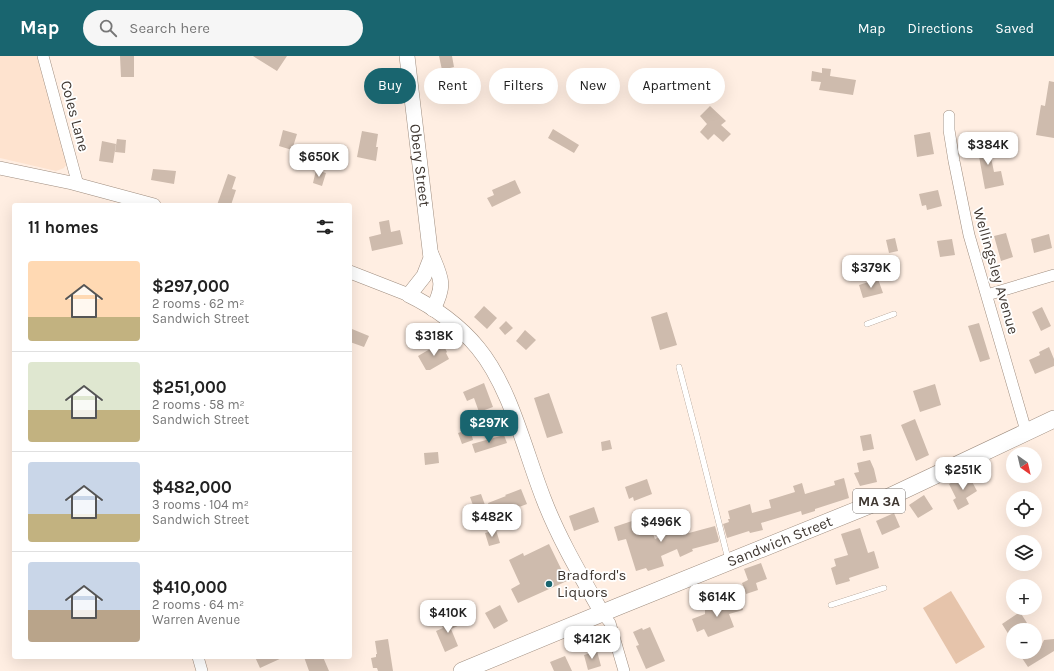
<!DOCTYPE html>
<html lang="en">
<head>
<meta charset="utf-8">
<style>
  :root { --surface:#fff; --page:#f6f6f6; --text:#222; --muted:#767676; --line:#e0e0e0; --accent:#19656f }
  body { margin:0; font-family:Karla,sans-serif; background:var(--page); color:var(--text); height:100vh; display:flex; flex-direction:column; font-size:15px; white-space:nowrap }
  * { box-sizing:border-box; margin:0 }
  p { font-size:13px; color:var(--muted) }
  .icon { flex:none; width:22px; height:22px; fill:none; stroke:currentColor; stroke-width:2; stroke-linecap:round; stroke-linejoin:round }
  .map { position:relative; flex:1; overflow:hidden }
  .panel { position:absolute; left:12px; top:147px; width:340px; height:456px; display:flex; flex-direction:column; background:var(--surface); border-radius:4px; box-shadow:0 4px 16px #0002 }
  .panel>* { flex:none }
  .hud { position:absolute; left:364px; top:12px; width:380px; height:36px; display:flex; gap:8px }
  .needle { width:26px; rotate:146deg }
  .fabs { position:absolute; left:1006px; top:391px; display:grid; gap:8px }
  .fabs a { display:grid; place-items:center; width:36px; height:36px; border-radius:50%; background:var(--surface); box-shadow:0 4px 16px #0002; font-size:20px }
  .price { position:absolute; translate:-50% -34px; padding:0 9px; border-radius:8px; background:#fff; color:#222; font-size:13px; line-height:26px; filter:drop-shadow(0 1px 2px #0008) }
  .price::after { content:''; position:absolute; left:50%; top:24px; width:12px; height:9px; margin-left:-6px; background:inherit; clip-path:polygon(0 0,100% 0,50% 100%) }
  .price.active { background:var(--accent); color:#fff }
  ul { padding:0; list-style:none }
  li { display:flex; align-items:center; gap:12px; height:100px; padding:0 16px }
  li+li { border-top:1px solid var(--line) }
  li span { display:grid; place-items:center; flex:none; width:112px; height:80px; border-radius:4px; color:#555 }
  li>.icon { margin-inline-start:auto }
  span .icon { width:48px; height:48px; fill:#fffc; stroke-width:1 }
  li b { font-size:17px }
  h2 { display:flex; justify-content:space-between; align-items:center; height:48px; padding:0 16px; font-size:17px }
  .chip { padding:0 14px; border-radius:18px; background:var(--surface); box-shadow:0 4px 16px #0002; font-size:14px; line-height:36px }
  .chip.active { background:var(--accent); color:#fff }
  header { display:flex; align-items:center; gap:24px; box-sizing:border-box; height:56px; padding:0 20px; background:var(--accent); color:#fff }
  header strong { font-size:19px }
  nav { display:flex; gap:22px; margin-inline-start:auto; font-size:14px }
  .search { width:280px; height:36px; background:var(--page); display:flex; align-items:center; gap:10px; box-sizing:border-box; padding:0 14px; border-radius:22px; color:var(--muted); font-size:15px }
  .map>svg:first-child { display:block }
  .built { fill:#fee3cf }
  .green { fill:#e6c4ab }
  .building { fill:#cebbad }
  .lines { fill:none; stroke-linecap:round; stroke-linejoin:round }
  .service-casing { stroke:#9f8d7f; stroke-width:6 }
  .minor-casing { stroke:#9f8d7f; stroke-width:12 }
  .tertiary-casing { stroke:#9f8d7f; stroke-width:14 }
  .secondary-casing { stroke:#9f8d7f; stroke-width:16 }
  .primary-casing { stroke:#9f8d7f; stroke-width:18 }
  .service { stroke:#fff; stroke-width:5.5 }
  .minor { stroke:#fff; stroke-width:11 }
  .tertiary { stroke:#fff; stroke-width:13 }
  .secondary { stroke:#fff; stroke-width:15 }
  .primary { stroke:#fff; stroke-width:17 }
  .poi-dot { fill:#19656f; stroke:#fff; stroke-width:1.5 }
  .labels { text-anchor:middle; dominant-baseline:central; stroke-width:3.5; stroke-linejoin:round; paint-order:stroke }
  .shield { fill:#fff; stroke:#79736f; stroke-width:1 }
  .shield-label { font-size:14px; font-weight:bold; fill:#3f3731 }
  .street-label { font-size:15px; fill:#3f3731; stroke:#fff }
  .poi-label { font-size:15px; fill:#3f3731; stroke:#fff; text-anchor:start }
</style>
</head>
<body>
<header>
<strong>Map</strong>
<div class="search"><svg class="icon" aria-label="search" viewBox="0 0 24 24"><circle cx="10" cy="10" r="6"/><path d="M15 15l6 6"/></svg>Search here</div>
<nav><a>Map</a><a>Directions</a><a>Saved</a></nav>
</header>
<div class="map">
<svg width="1054" height="615" viewBox="0 0 1054 615">
  <rect width="100%" height="100%" fill="#ffeee2"/>
  <path class="built" d="M0 0H38L69 104 64 112 56 115 0 102Z"/>
  <path class="green" d="M951 535 985 591 956 608 923 552Z"/>
  <path class="building" d="M120 0H134V21H121Z
    M253 0H287L277 15Z
    M439 0H452L454 11 442 14Z
    M822 12 831 13 830 20 856 24 853 39 819 34 821 26 811 25 812 15 822 17Z
    M1049 25 1054 26V82L1036 79 1041 49 1045 50Z
    M710 50 726 65 721 69 731 78 723 86 714 78 708 84 700 76 707 68 700 60Z
    M553 73 579 89 574 97 548 82Z
    M283 74 297 78 292 94 279 90Z
    M362 75 378 78 376 91H378L376 105 357 101Z
    M930 76 934 98 917 101 914 79Z
    M987 82 994 116 1001 115 1004 129 985 133 976 84Z
    M117 83 126 84 125 97 115 96Z
    M102 85 116 88 113 107 99 105Z
    M153 113 176 115 174 128 151 124Z
    M316 114 326 117 322 130 313 127Z
    M228 118 236 121 232 133 236 134 231 149H217Z
    M515 124 521 137 492 151 487 142 494 139 492 134Z
    M938 134 942 150 927 154 926 149 922 150 919 138Z
    M389 164 391 176 400 174 403 188 372 195 369 181 381 178 379 166Z
    M1006 177 1013 201 1001 205 994 180Z
    M1049 178 1052 192 1034 197 1031 183Z
    M895 182 898 195 889 197 886 184Z
    M952 183 955 199 940 201 937 185Z
    M878 223 883 237 863 242 859 229Z
    M484 250 497 262 487 273 474 261Z
    M1042 251 1051 270 1041 275 1032 256Z
    M667 256 677 289 660 294 651 261Z
    M506 265 513 272 505 279 499 272Z
    M979 267 990 303 980 306 968 270Z
    M352 273 369 280 364 291 350 286V279Z
    M525 274 536 284 526 294 516 285Z
    M442 286 447 296 446 297 449 303 430 314H426L418 300Z
    M1049 291 1054 303V310L1035 318 1029 304 1040 299 1039 296Z
    M484 327 493 351 479 356 474 342 467 345 463 336Z
    M935 328 941 349 920 356 913 335Z
    M549 337 563 377 547 382 534 342Z
    M915 363 929 399 916 405 901 369Z
    M470 373 473 384 462 388 458 377Z
    M871 378 874 393 863 395 860 380Z
    M504 379 507 387 475 397 472 388Z
    M610 384 612 393 602 395 601 386Z
    M438 396 439 407 425 409 424 397Z
    M870 404 874 413 877 426 860 430 854 417 859 416 857 407Z
    M968 418 977 435 966 442 969 448 958 454 953 444 956 442 949 428Z
    M844 422 849 442 815 453V455L802 459 801 455 761 467 763 474 750 477 749 475 727 482 723 468 729 466 728 463H730L728 455 750 448 752 457 771 452 769 444 795 436 793 430 802 427 805 438 835 429 834 425Z
    M647 423 652 438 634 445 633 441 629 443 625 431Z
    M521 433 527 448 493 461 488 447 506 440 505 439Z
    M481 438 485 449 474 452 470 441Z
    M924 439 933 453 918 462 909 449Z
    M594 451 599 466 574 475 569 460Z
    M894 457 900 471 882 479 876 465Z
    M641 462 646 477 652 475 655 483 687 470 689 477 715 470 719 484 718 486 692 493 693 495 680 501 677 493 661 500 664 510 648 515 646 512 636 515 626 483 618 485 614 471Z
    M860 472 868 497 874 495 879 512 849 522 850 525 836 529 831 512 836 510 834 503 848 499 841 478Z
    M496 474 500 487 489 490 485 477Z
    M549 488 567 525 518 547 511 533 520 528 509 504 523 497 524 500Z
    M761 507 767 523 756 527 758 534 746 538 742 527 748 524 744 513Z
    M740 544 743 554 729 558 734 571 708 581 704 573 697 576 692 563 705 558V546L725 548Z
    M500 549 508 565 494 573 485 557Z
    M1020 556 1027 567 1016 574H1013V576L1009 579 1002 568Z
    M456 560 460 569 451 573 458 590 445 596 436 575 443 572 441 567Z
    M650 571 665 605 646 613 636 590 639 589 633 576 642 572 643 574Z
    M388 583 393 615H378L377 612H373L371 602 376 601V598H377L375 585Z
    M1054 583V595L1028 611 1022 602 1032 596H1035V594L1041 590 1044 584Z
    M597 595 601 610 588 614 584 599Z
    M565 600 572 615H554L550 606Z
    M255 601H284L260 612Z
    M304 601H323L329 615H309Z"/>
  <g class="lines">
    <defs>
      <path id="service" d="M867 268 894 258
        M679 311 697 380 728 503
        M831 549 884 532"/>
      <path id="minor" d="M43 0 78 129
        M949 60V74L954 105 969 179 1026 375
        M987 239 1054 219
        M602 557 610 567 624 615
        M198 601 202 615"/>
      <path id="tertiary" d="M0 112 72 127 154 149
        M350 216 409 239"/>
      <g id="secondary">
        <path id="s1" d="M407 0 431 202 424 220 409 239C434 251 460 270 478 292 511 332 525 396 544 444 559 483 581 520 602 557"/>
        <path d="M431 198C441 222 446 228 433 253"/>
      </g>
      <g id="primary">
        <path id="s2" d="M462 615 617 551 887 442 1054 363"/>
      </g>
    </defs>
    <use href="#service" class="service-casing"/>
    <use href="#minor" class="minor-casing"/>
    <use href="#tertiary" class="tertiary-casing"/>
    <use href="#secondary" class="secondary-casing"/>
    <use href="#primary" class="primary-casing"/>
    <use href="#service" class="service"/>
    <use href="#minor" class="minor"/>
    <use href="#tertiary" class="tertiary"/>
    <use href="#secondary" class="secondary"/>
    <use href="#primary" class="primary"/>
  </g>
  <circle class="poi-dot" cx="549" cy="528" r="4"/>
  <g class="labels">
    <rect class="shield" x="853" y="433" width="52" height="24" rx="3"/>
    <g class="shield-label">
      <text x="879" y="445">MA 3A</text>
    </g>
    <g class="street-label">
      <text transform="translate(75 60) rotate(75)">Coles Lane</text>
      <text stroke="none"><textPath href="#s1" startOffset="110">Obery Street</textPath></text>
      <text transform="translate(996 215) rotate(74)">Wellingsley Avenue</text>
      <text stroke="none"><textPath href="#s2" startOffset="343">Sandwich Street</textPath></text>
    </g>
    <g class="poi-label">
      <text x="557" y="519">Bradford's<tspan x="557" dy="17">Liquors</tspan></text>
    </g>
  </g>
</svg>
<div class="fabs">
<a><svg class="needle" viewBox="-14 -14 28 28"><path d="M0-13l5 13h-10z" fill="#e53935"/><path d="M0 13l5-13h-10z" fill="#767676"/></svg></a>
<a><svg class="icon" aria-label="locate" viewBox="0 0 24 24"><circle cx="12" cy="12" r="6"/><path d="M12 2v4M12 18v4M2 12h4M18 12h4"/></svg></a>
<a><svg class="icon" aria-label="layers" viewBox="0 0 24 24"><path d="M12 4l9 5-9 5-9-5zM3 14l9 5 9-5"/></svg></a>
<a>+</a>
<a>−</a>
</div>
<b class="price" style="left:988px;top:110px">$384K</b>
<b class="price" style="left:319px;top:122px">$650K</b>
<b class="price" style="left:871px;top:233px">$379K</b>
<b class="price" style="left:434px;top:301px">$318K</b>
<b class="price active" style="left:489px;top:388px">$297K</b>
<b class="price" style="left:963px;top:435px">$251K</b>
<b class="price" style="left:492px;top:482px">$482K</b>
<b class="price" style="left:661px;top:487px">$496K</b>
<b class="price" style="left:717px;top:562px">$614K</b>
<b class="price" style="left:448px;top:578px">$410K</b>
<b class="price" style="left:592px;top:604px">$412K</b>
<div class="hud">
<a class="chip active">Buy</a>
<a class="chip">Rent</a>
<a class="chip">Filters</a>
<a class="chip">New</a>
<a class="chip">Apartment</a>
</div>
<section class="panel">
<h2>11 homes<svg class="icon" aria-label="filters" viewBox="0 0 24 24"><path d="M4 7h16M4 17h16"/><circle cx="9" cy="7" r="2"/><circle cx="15" cy="17" r="2"/></svg></h2>
<ul>
<li><span style="background:linear-gradient(#ffd9b3 70%,#c2b280 0)"><svg class="icon" aria-label="home" viewBox="0 0 24 24"><path d="M3 11l9-7 9 7M6 9v11h12V9"/></svg></span><div><b>$297,000</b><p>2 rooms · 62 m²</p><p>Sandwich Street</p></div></li>
<li><span style="background:linear-gradient(#dfe7d0 60%,#c2b280 0)"><svg class="icon" aria-label="home" viewBox="0 0 24 24"><path d="M3 11l9-7 9 7M6 9v11h12V9"/></svg></span><div><b>$251,000</b><p>2 rooms · 58 m²</p><p>Sandwich Street</p></div></li>
<li><span style="background:linear-gradient(#c9d6e8 65%,#c2b280 0)"><svg class="icon" aria-label="home" viewBox="0 0 24 24"><path d="M3 11l9-7 9 7M6 9v11h12V9"/></svg></span><div><b>$482,000</b><p>3 rooms · 104 m²</p><p>Sandwich Street</p></div></li>
<li><span style="background:linear-gradient(#c9d6e8 60%,#b9a48a 0)"><svg class="icon" aria-label="home" viewBox="0 0 24 24"><path d="M3 11l9-7 9 7M6 9v11h12V9"/></svg></span><div><b>$410,000</b><p>2 rooms · 64 m²</p><p>Warren Avenue</p></div></li>
</ul>
</section>
</div>
</body>
</html>
